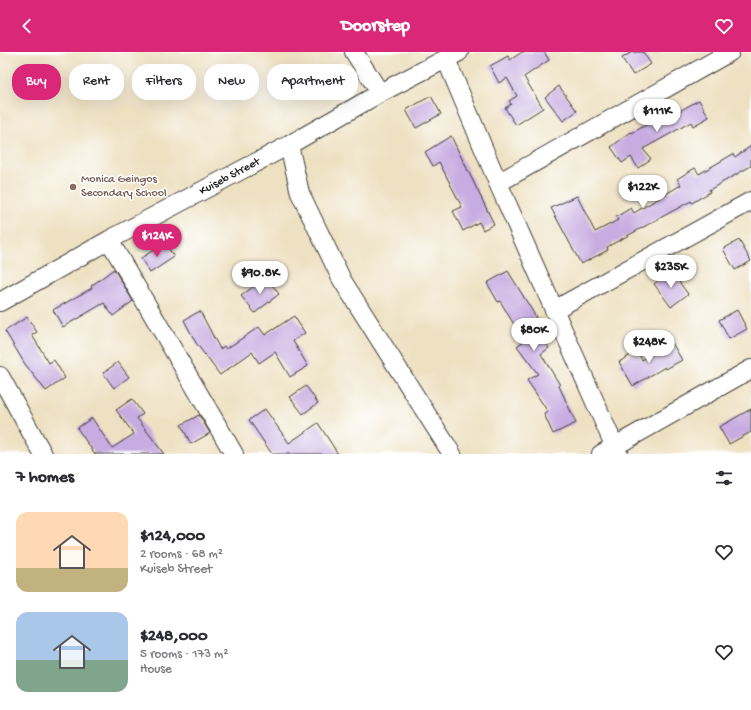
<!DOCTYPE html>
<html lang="en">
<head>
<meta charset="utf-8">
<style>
  :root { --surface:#fff; --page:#f7f7f7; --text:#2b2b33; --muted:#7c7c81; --accent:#db2777 }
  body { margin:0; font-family:"Gochi Hand",sans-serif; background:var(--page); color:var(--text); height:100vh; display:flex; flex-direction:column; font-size:15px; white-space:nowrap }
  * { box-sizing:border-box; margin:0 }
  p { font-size:13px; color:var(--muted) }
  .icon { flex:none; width:22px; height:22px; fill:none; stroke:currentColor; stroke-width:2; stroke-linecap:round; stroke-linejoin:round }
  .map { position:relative; height:402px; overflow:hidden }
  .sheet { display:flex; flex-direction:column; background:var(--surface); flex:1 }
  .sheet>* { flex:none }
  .banner { position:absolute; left:12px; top:12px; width:400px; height:36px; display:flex; gap:8px }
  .price { position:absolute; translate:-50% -34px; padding:0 9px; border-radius:14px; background:#fff; color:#222; font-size:13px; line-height:26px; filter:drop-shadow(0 1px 2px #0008) }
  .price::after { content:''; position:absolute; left:50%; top:24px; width:12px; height:9px; margin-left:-6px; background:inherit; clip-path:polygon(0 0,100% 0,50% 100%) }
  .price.selected { background:var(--accent); color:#fff }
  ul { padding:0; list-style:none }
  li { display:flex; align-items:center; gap:12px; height:100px; padding:0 16px }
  li span { display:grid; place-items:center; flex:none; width:112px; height:80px; border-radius:12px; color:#555 }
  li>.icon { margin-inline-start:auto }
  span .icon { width:48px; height:48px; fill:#fffc; stroke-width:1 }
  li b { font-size:17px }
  h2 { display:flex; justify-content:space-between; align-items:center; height:48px; padding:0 16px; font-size:17px }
  .chip { padding:0 14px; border-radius:16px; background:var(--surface); box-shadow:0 4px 16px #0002; font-size:14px; line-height:36px }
  .chip.selected { background:var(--accent); color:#fff }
  header { display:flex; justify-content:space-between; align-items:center; height:52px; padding:0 16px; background:var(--accent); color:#fff; font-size:18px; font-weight:700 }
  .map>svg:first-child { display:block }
  .building { fill:#c7ace1 }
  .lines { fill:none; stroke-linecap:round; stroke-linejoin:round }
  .minor-casing { stroke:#3c3a35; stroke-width:20 }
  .minor { stroke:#fff; stroke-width:18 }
  .education-dot { fill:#8d6e63; stroke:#fff; stroke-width:1.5 }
  .labels { text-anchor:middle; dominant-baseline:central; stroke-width:3; stroke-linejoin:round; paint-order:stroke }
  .street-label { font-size:12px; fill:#1c1c1c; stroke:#fff }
  .education-label { font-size:12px; fill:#785e54; stroke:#fff; text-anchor:start }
</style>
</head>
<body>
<header><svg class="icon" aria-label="back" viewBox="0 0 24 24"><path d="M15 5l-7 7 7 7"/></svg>Doorstep<svg class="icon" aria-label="heart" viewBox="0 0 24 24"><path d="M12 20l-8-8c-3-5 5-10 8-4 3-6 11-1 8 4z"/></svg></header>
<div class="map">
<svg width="751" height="402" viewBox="0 0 751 402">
  <rect width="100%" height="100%" fill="#fff"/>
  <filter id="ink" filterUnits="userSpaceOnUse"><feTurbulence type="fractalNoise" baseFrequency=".025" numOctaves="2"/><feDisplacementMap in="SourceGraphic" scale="8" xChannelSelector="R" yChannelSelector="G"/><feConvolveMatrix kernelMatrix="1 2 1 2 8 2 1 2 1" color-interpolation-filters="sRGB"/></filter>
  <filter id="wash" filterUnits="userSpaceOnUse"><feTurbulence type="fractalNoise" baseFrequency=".012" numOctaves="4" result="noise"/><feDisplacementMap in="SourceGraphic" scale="16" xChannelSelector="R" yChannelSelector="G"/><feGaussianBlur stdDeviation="0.9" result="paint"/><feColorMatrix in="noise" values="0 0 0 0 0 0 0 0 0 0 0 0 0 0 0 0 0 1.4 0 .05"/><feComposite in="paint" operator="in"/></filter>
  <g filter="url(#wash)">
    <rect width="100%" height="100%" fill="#eee1c2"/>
    <g id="blocks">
      <path class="building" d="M522 0H544L549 8 524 25 543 56 516 73 505 56 511 52 509 49 517 44 507 26 499 31 490 14 508 4 510 8Z
        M632 0H643L651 12 633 23 622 6Z
        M559 34 577 59 563 69 545 45Z
        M431 44 441 62 416 76 406 58Z
        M699 48 709 65 693 74 691 70 643 97 651 107 638 116 631 105 622 111 611 95 631 80 632 81 667 61 669 65Z
        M451 84 494 172 483 178 479 170 463 179 453 159 462 155 439 110 433 114 425 100Z
        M751 94V114L709 138 710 140 692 151 691 149 607 195 608 198 581 212 551 156 577 144 595 180 618 168 616 165 631 156 634 161 681 133 677 127 695 116 699 122 733 102 735 105Z
        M739 188 751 209 735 218 723 197Z
        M165 191 174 205 150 221 141 206Z
        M114 217 133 249 113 264 104 251 63 275 53 258 92 236 91 234Z
        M508 219 536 265 530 269 549 296 541 302 560 333 559 334 576 371 553 382 544 362 548 360 527 328 538 322 517 294 524 289 500 249 498 250 487 231Z
        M671 219 688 242 671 255 654 232Z
        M266 225 279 242 255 261 241 244Z
        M737 258 747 277 729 287 719 268Z
        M200 259 220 297 224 294 226 297 259 275 265 283 294 264 305 281 293 289 308 314 290 325 275 300 259 311 252 300 220 323 196 291 184 268Z
        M27 265 37 280 32 283 49 311 54 308 65 326 46 339 25 312 5 279Z
        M672 291 682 308 666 317 665 315 633 334 619 310 637 299 642 308Z
        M118 310 129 325 114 336 103 321Z
        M306 334 318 351 303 362 290 345Z
        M132 347 143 362 137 366 164 402H95L77 376 92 366 112 396 134 382 116 358Z
        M265 357 289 391 318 371 338 402H272L249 368Z
        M751 357V380L729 392 719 375Z
        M199 363 210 381 191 392 181 373Z"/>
    </g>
  </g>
  <g filter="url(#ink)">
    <use href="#blocks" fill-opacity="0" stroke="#3c3a35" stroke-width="1"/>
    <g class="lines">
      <defs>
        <path id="minor" d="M354 0 380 41
          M446 7 498 131 618 402
          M289 93 300 141 342 228 452 402
          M498 131 730 0
          M109 188 234 402
          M0 250 109 188 289 93 380 41 459 0
          M554 258 751 149
          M0 324 43 402
          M601 402 751 317"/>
      </defs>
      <use href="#minor" class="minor-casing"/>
      <use href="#minor" class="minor"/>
    </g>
  </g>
  <circle class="education-dot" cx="73" cy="135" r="4"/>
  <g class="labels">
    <g class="street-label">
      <text transform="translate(230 125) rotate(-28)">Kuiseb Street</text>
    </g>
    <g class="education-label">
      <text x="81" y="128">Monica Geingos<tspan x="81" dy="14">Secondary School</tspan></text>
    </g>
  </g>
</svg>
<b class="price" style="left:657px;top:81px">$111K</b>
<b class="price" style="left:643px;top:157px">$122K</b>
<b class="price selected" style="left:157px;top:206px">$124K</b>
<b class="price" style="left:671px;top:237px">$235K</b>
<b class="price" style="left:260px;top:243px">$90.8K</b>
<b class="price" style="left:534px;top:300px">$80K</b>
<b class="price" style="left:649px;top:312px">$248K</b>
<div class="banner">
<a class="chip selected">Buy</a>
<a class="chip">Rent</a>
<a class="chip">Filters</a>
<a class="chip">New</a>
<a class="chip">Apartment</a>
</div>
</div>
<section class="sheet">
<h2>7 homes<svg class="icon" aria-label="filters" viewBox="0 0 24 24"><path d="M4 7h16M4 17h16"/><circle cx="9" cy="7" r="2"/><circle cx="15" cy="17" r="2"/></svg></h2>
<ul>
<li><span style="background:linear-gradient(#ffd9b3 70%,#c2b280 0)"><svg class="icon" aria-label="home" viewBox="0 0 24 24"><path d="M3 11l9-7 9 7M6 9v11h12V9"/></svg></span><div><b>$124,000</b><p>2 rooms · 68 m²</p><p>Kuiseb Street</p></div><svg class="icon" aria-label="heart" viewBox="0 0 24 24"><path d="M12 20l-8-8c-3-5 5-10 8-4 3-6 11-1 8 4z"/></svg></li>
<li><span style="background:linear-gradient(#a9c7e8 60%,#7fa58c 0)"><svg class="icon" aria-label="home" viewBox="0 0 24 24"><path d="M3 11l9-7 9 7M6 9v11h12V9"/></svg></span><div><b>$248,000</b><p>5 rooms · 173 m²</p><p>House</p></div><svg class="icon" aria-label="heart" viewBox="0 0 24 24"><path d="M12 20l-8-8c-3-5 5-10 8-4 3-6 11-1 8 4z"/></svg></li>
</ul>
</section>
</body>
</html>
